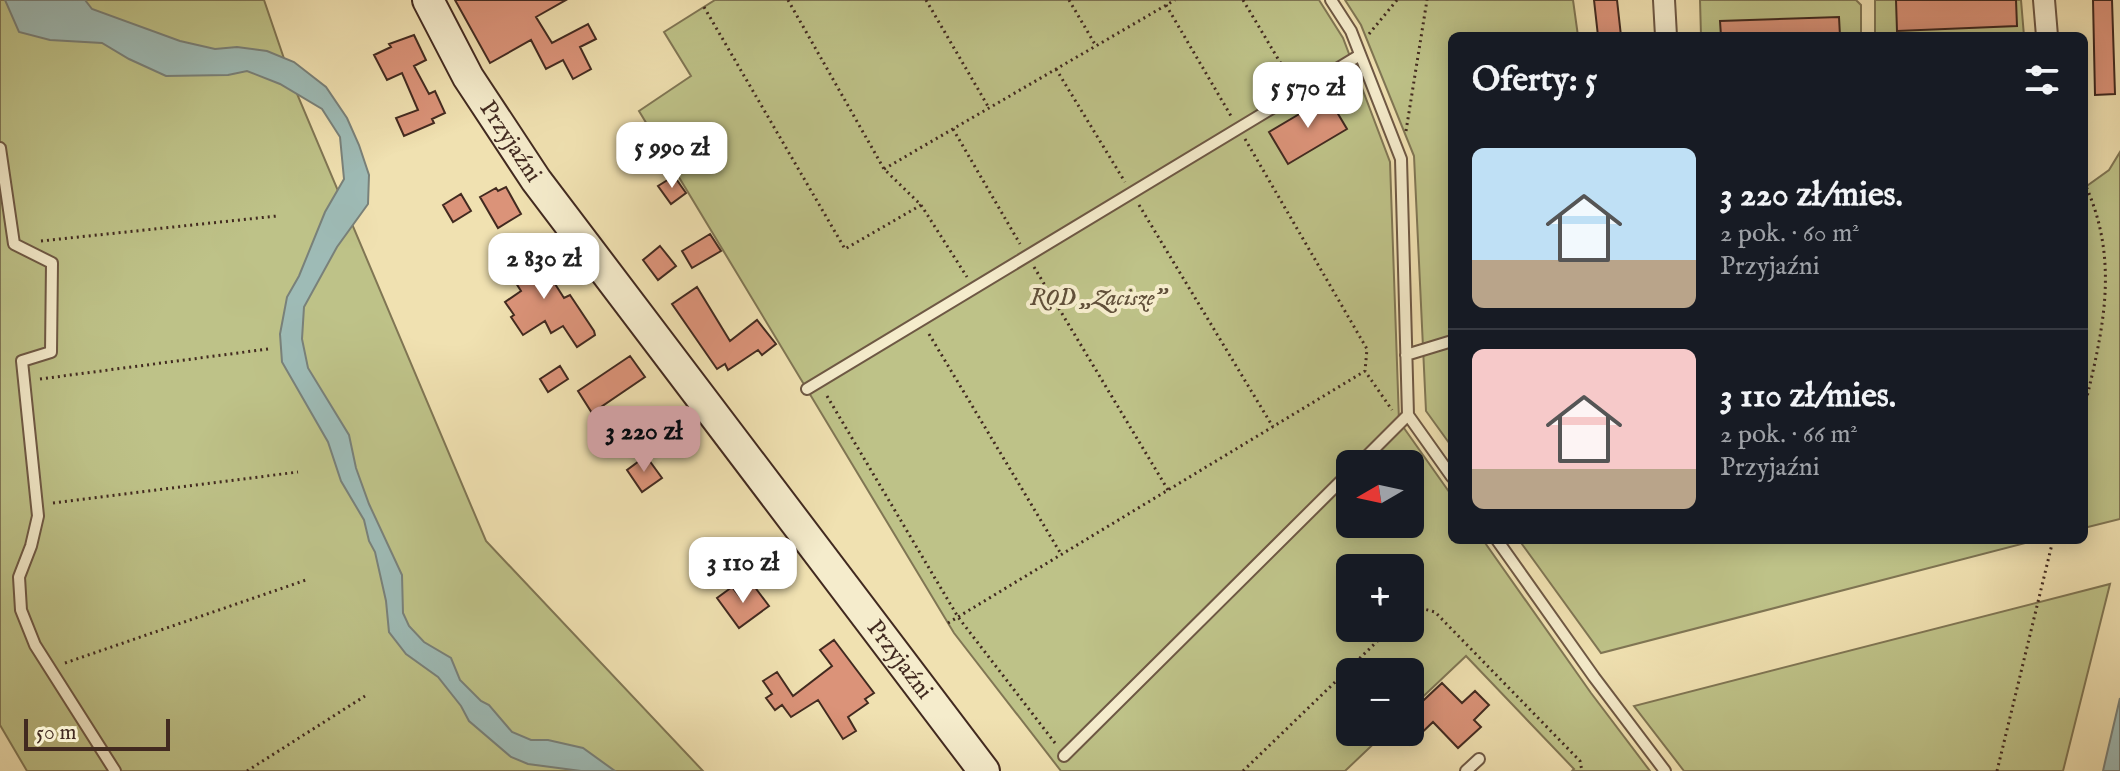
<!DOCTYPE html>
<html lang="pl">
<head>
<meta charset="utf-8">
<style>
  :root { --surface:#171b24; --page:#20242c; --text:#f1f3f6; --muted:#9ea1a6; --line:#363941; --accent:#c59692 }
  body { margin:0; font-family:"IM FELL English",serif; background:var(--page); color:var(--text); height:100vh; display:flex; flex-direction:column; font-size:30px; white-space:nowrap }
  * { box-sizing:border-box; margin:0 }
  p { font-size:26px; color:var(--muted) }
  .icon { flex:none; width:44px; height:44px; fill:none; stroke:currentColor; stroke-width:2; stroke-linecap:round; stroke-linejoin:round }
  .map { position:relative; flex:1; overflow:hidden }
  .side { position:absolute; left:1448px; top:32px; width:640px; height:512px; display:flex; flex-direction:column; background:var(--surface); border-radius:12px; box-shadow:0 4px 20px #0003 }
  .side>* { flex:none }
  .needle { width:52px; rotate:261deg }
  .fabs { position:absolute; left:1336px; top:450px; display:grid; gap:16px }
  .fabs a { display:grid; place-items:center; width:88px; height:88px; border-radius:12px; background:var(--surface); box-shadow:0 4px 20px #0003; font-size:40px }
  .scale { position:absolute; left:24px; bottom:20px; width:146px; box-sizing:border-box; padding-left:8px; border:4px solid #422a20; border-top:0; font-size:22px; line-height:28px; white-space:nowrap; color:#422a20; -webkit-text-stroke:6px #f5eccc; paint-order:stroke }
  .price { position:absolute; translate:-50% -68px; padding:0 18px; border-radius:16px; background:#fff; color:#222; font-size:26px; line-height:52px; filter:drop-shadow(0 2px 4px #0008) }
  .price::after { content:''; position:absolute; left:50%; top:48px; width:24px; height:18px; margin-left:-12px; background:inherit; clip-path:polygon(0 0,100% 0,50% 100%) }
  .price.active { background:var(--accent); color:#111 }
  ul { padding:0; list-style:none }
  li { display:flex; align-items:center; gap:24px; height:200px; padding:0 24px }
  li+li { border-top:2px solid var(--line) }
  li span { display:grid; place-items:center; flex:none; width:224px; height:160px; border-radius:12px; color:#555 }
  li>.icon { margin-inline-start:auto }
  span .icon { width:96px; height:96px; fill:#fffc; stroke-width:1 }
  li b { font-size:34px }
  h2 { display:flex; justify-content:space-between; align-items:center; height:96px; padding:0 24px; font-size:34px }
  .map>svg:first-child { display:block }
  .green { fill:#bec288; stroke:#807654; stroke-width:2; fill-rule:evenodd }
  .water { fill:#9ebbb6; stroke:#79817a; stroke-width:2 }
  .building { fill:#db9379; stroke:#422a20; stroke-width:2 }
  .lines { fill:none; stroke-linecap:round; stroke-linejoin:round }
  .service-casing { stroke:#6e5844; stroke-width:14 }
  .minor-casing { stroke:#6e5844; stroke-width:24 }
  .secondary-casing { stroke:#422a20; stroke-width:34 }
  .path { stroke:#422a20; stroke-width:3; stroke-dasharray:2 4; stroke-linecap:butt }
  .service { stroke:#f5eccc; stroke-width:10 }
  .minor { stroke:#f5eccc; stroke-width:20 }
  .secondary { stroke:#f5eccc; stroke-width:30 }
  .labels { text-anchor:middle; dominant-baseline:central; stroke-width:8; stroke-linejoin:round; paint-order:stroke }
  .street-label { font-size:24px; fill:#422a20; stroke:#f5eccc }
  .park-label { font-size:24px; font-style:italic; fill:#61503a; stroke:#f5eccc }
</style>
</head>
<body>
<div class="map">
<svg width="2120" height="771" viewBox="0 0 2120 771">
  <rect width="100%" height="100%" fill="#f0e1b1"/>
  <filter id="stains"><feTurbulence type="fractalNoise" baseFrequency=".0025" numOctaves="4"/><feColorMatrix values="0 0 0 0 .2 0 0 0 0 .09 0 0 0 0 .02 0 0 0 .5 -.17"/></filter>
  <radialGradient id="worn" r=".72"><stop offset=".6" stop-color="#630" stop-opacity="0"/><stop offset="1" stop-color="#630" stop-opacity=".3"/></radialGradient>
  <path class="green" d="M0 0H264L292 82 486 541 703 771H27L0 725Z
    M715 0H1319L1343 38 1390 162 1399 421 1452 496V540H1483L1591 693 1650 771H1572L1574 769 1466 656 1410 709V672H1350V732H1386L1345 771H1061L954 633 639 111 691 76 664 32ZM1350 464H1410V524H1350ZM1350 568H1410V628H1350Z
    M1345 0H1573L1578 36H1452V447L1426 411 1414 156 1361 25Z
    M1700 0H1856L1861 5V36H1701Z
    M1875 0H2021L2024 36H1875Z
    M2120 152V519L2084 528V188L2109 170Z
    M1519 540H2037L1601 653Z
    M2110 584 2063 771H1684L1634 706Z"/>
  <path class="water" d="M5 0H85L92 9 180 41 215 49 237 47 267 51 294 62 326 87 347 118 359 145 369 175 368 204 337 247 304 307 302 339 308 368 349 435 356 468 369 504 402 575 403 613 409 626 424 642 451 658 460 680 481 701 489 705 512 732 531 740H548L583 748 615 771H581L528 764 511 757 469 721 461 706 438 677 406 654 389 632 386 601 375 552 369 541 364 520 341 481 328 442 282 362 280 334 287 297 299 276 325 212 344 179 340 137 322 109 280 84 247 71 228 75 166 76 129 59 102 43 50 40 19 32Z
    M2120 698V771H2103L2105 762Z"/>
  <path class="building" d="M455 0H566L536 17 552 43 588 24 596 39 580 47 591 69 573 79 563 60 546 69 531 40 490 63Z
    M1594 0H1617L1621 36H1598Z
    M1896 0H2016L2017 26 1897 31Z
    M2093 0H2112L2115 94 2095 95Z
    M1839 17 1840 36H1721L1720 21Z
    M414 35 426 60 414 66 429 94 435 91 445 113 432 119 434 123 404 136 396 118 418 110 402 73 387 80 374 55 391 47 389 44Z
    M1328 97 1347 129 1288 164 1269 132Z
    M674 176 686 193 671 204 658 186Z
    M506 187 521 214 498 228 480 197 496 188 498 191Z
    M461 194 471 211 453 222 443 205Z
    M710 234 721 251 692 268 682 251Z
    M660 246 676 266 658 280 643 260Z
    M532 248 564 298 570 295 594 331 595 335 577 347 563 326 551 333 545 321 523 335 511 317 514 315 505 302 521 291 505 266Z
    M697 287 730 341 757 320 776 344 762 355 758 350 728 370 725 364 717 369 672 304Z
    M630 356 645 377 592 413 578 391Z
    M560 366 568 379 548 392 540 379Z
    M646 456 662 478 642 492 627 470Z
    M754 586 769 606 739 628 717 598 732 587 740 597Z
    M834 640 874 693 865 699 868 703 848 717 856 731 843 739 818 700 791 717 782 705 775 710 766 698 772 694 763 681 777 672 793 696 832 666 820 650Z
    M1442 683 1462 703 1475 691 1489 705 1474 720 1481 727 1458 748 1433 722 1410 744V713Z"/>
  <g class="lines">
    <defs>
      <path id="service" d="M1331 0 1351 31 1401 159 1408 415 1452 477
        M0 148 14 244 52 263 51 352 22 361 38 516 31 546 19 577 21 610 35 645 115 771
        M1406 355 1452 341
        M807 389 1360 55
        M1359 464 1408 415
        M1497 540 1594 677 1665 771
        M1064 756 1350 472
        M1466 771 1479 759"/>
      <path id="minor" d="M1664 0 1666 36
        M2044 0 2047 36"/>
      <g id="secondary">
        <path id="s1" d="M428 0 468 77 536 180 984 771"/>
      </g>
    </defs>
    <use href="#service" class="service-casing"/>
    <use href="#minor" class="minor-casing"/>
    <use href="#secondary" class="secondary-casing"/>
    <path class="path" d="M788 0 884 169 921 205 967 277
      M926 0 989 108
      M1069 0 1096 46
      M1243 0 1290 79
      M1166 5 1231 116
      M704 7 845 249 921 205
      M1369 34 1397 0
      M1056 69 1125 182
      M953 129 1020 244
      M1406 131 1427 0
      M1245 139 1367 349 1365 371 1392 410
      M884 169 1175 0
      M2084 182C2120 259 2104 327 2084 409
      M1139 205 1273 427
      M41 241 277 216
      M1034 267 1168 490
      M929 334 1061 554
      M40 379 268 349
      M827 396 958 617 1055 743
      M53 503 298 472
      M1410 609 1413 606 1435 612 1580 761 1582 771
      M948 623 1365 371
      M65 663 306 580
      M247 771 365 696
      M1243 771 1391 628
      M1997 771 2053 540"/>
    <use href="#service" class="service"/>
    <use href="#minor" class="minor"/>
    <use href="#secondary" class="secondary"/>
  </g>
  <g class="labels">
    <g class="street-label">
      <text stroke="none"><textPath href="#s1" startOffset="164">Przyjaźni</textPath></text>
      <text stroke="none"><textPath href="#s1" startOffset="812">Przyjaźni</textPath></text>
    </g>
    <g class="park-label">
      <text x="1098" y="298">ROD „Zacisze”</text>
    </g>
  </g>
  <rect width="100%" height="100%" filter="url(#stains)"/>
  <rect width="100%" height="100%" fill="url(#worn)"/>
</svg>
<div class="fabs">
<a><svg class="needle" viewBox="-14 -14 28 28"><path d="M0-13l5 13h-10z" fill="#e53935"/><path d="M0 13l5-13h-10z" fill="#9ea1a6"/></svg></a>
<a>+</a>
<a>−</a>
</div>
<div class="scale">50 m</div>
<b class="price" style="left:1308px;top:130px">5 570 zł</b>
<b class="price" style="left:672px;top:190px">5 990 zł</b>
<b class="price" style="left:544px;top:301px">2 830 zł</b>
<b class="price active" style="left:644px;top:474px">3 220 zł</b>
<b class="price" style="left:743px;top:605px">3 110 zł</b>
<section class="side">
<h2>Oferty: 5<svg class="icon" aria-label="filters" viewBox="0 0 24 24"><path d="M4 7h16M4 17h16"/><circle cx="9" cy="7" r="2"/><circle cx="15" cy="17" r="2"/></svg></h2>
<ul>
<li><span style="background:linear-gradient(#bfe0f5 70%,#b9a48a 0)"><svg class="icon" aria-label="home" viewBox="0 0 24 24"><path d="M3 11l9-7 9 7M6 9v11h12V9"/></svg></span><div><b>3 220 zł/mies.</b><p>2 pok. · 60 m²</p><p>Przyjaźni</p></div></li>
<li><span style="background:linear-gradient(#f6c9c9 75%,#b9a48a 0)"><svg class="icon" aria-label="home" viewBox="0 0 24 24"><path d="M3 11l9-7 9 7M6 9v11h12V9"/></svg></span><div><b>3 110 zł/mies.</b><p>2 pok. · 66 m²</p><p>Przyjaźni</p></div></li>
</ul>
</section>
</div>
</body>
</html>
